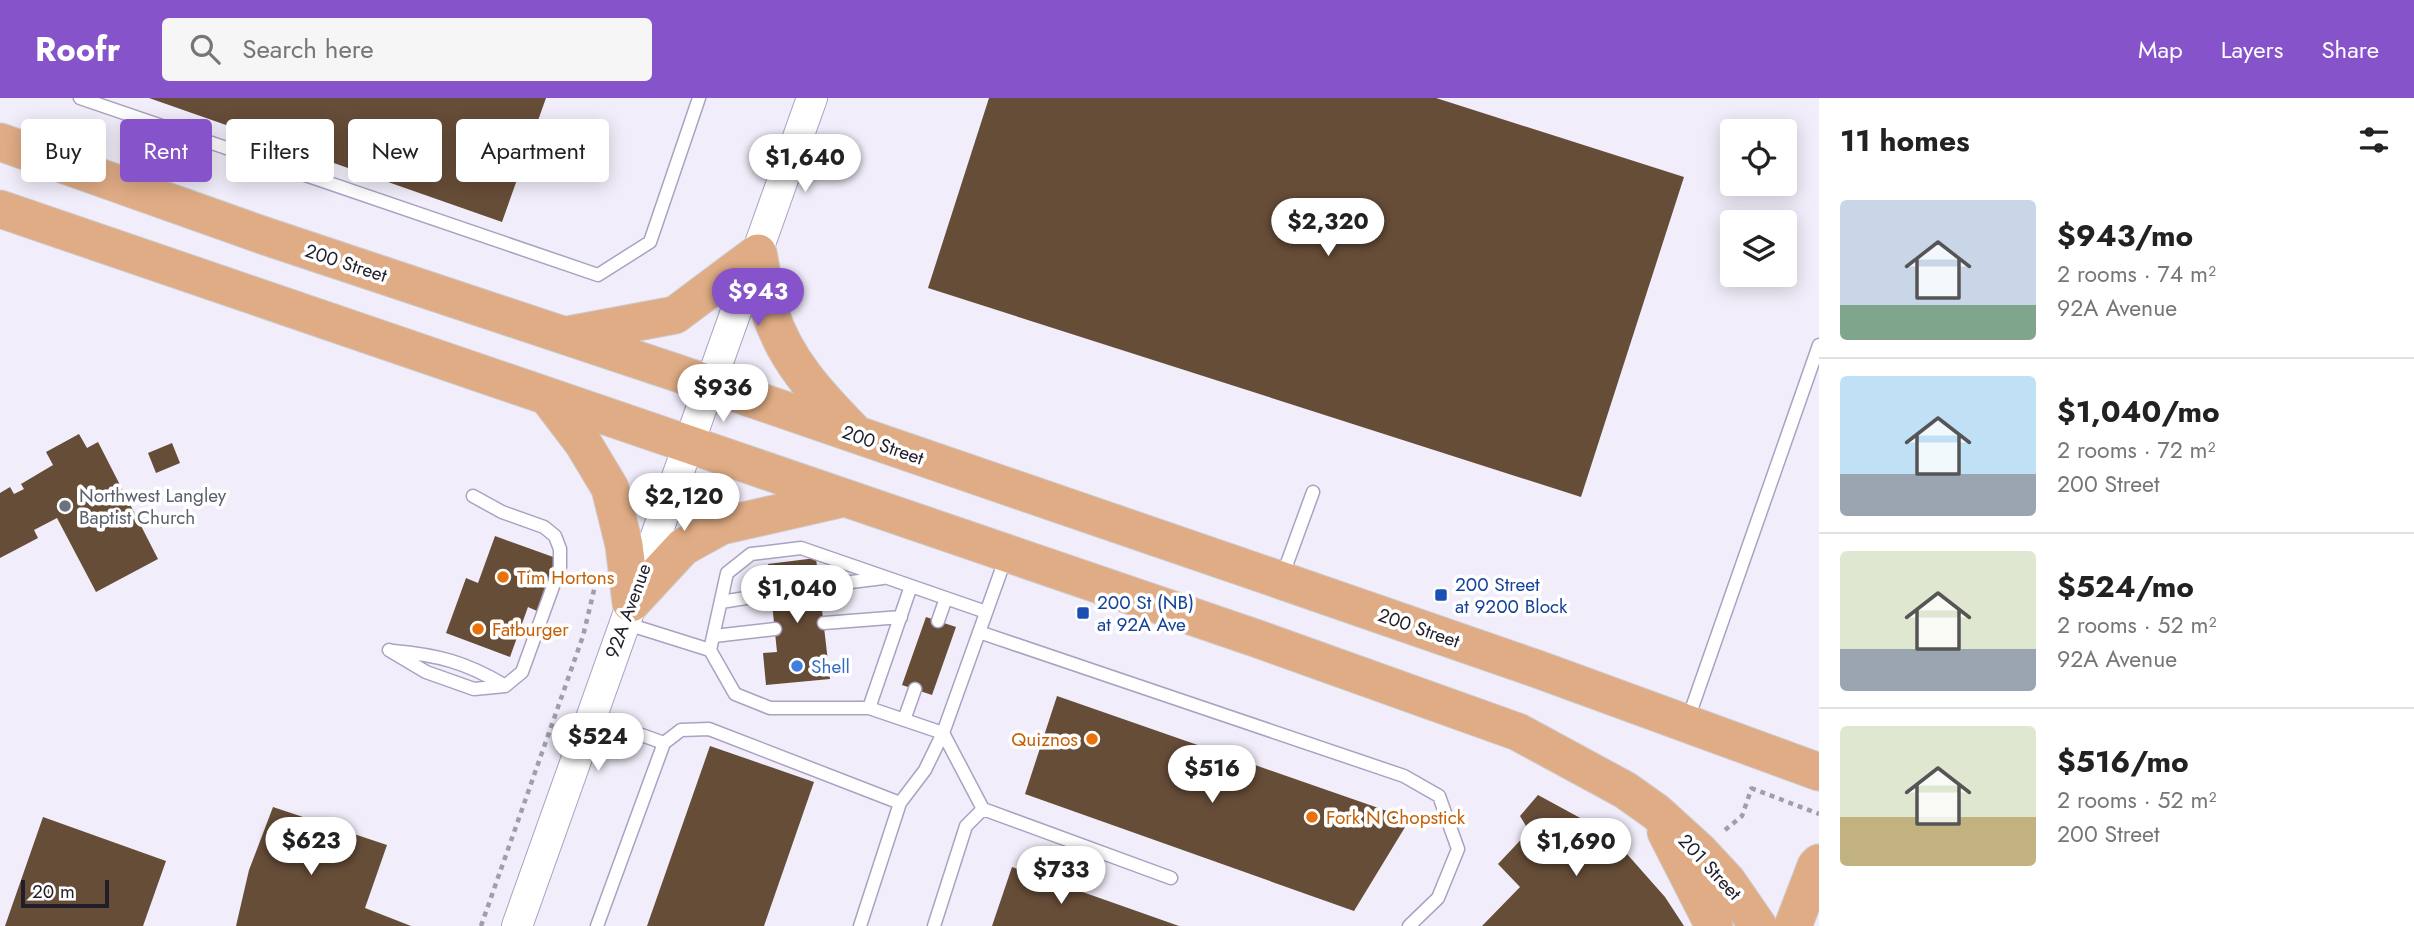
<!DOCTYPE html>
<html lang="en">
<head>
<meta charset="utf-8">
<style>
  :root { --surface:#fff; --page:#f6f6f6; --text:#222; --muted:#767676; --line:#e0e0e0; --accent:#8653cb }
  body { margin:0; font-family:Jost,sans-serif; background:var(--page); color:var(--text); height:100vh; display:flex; flex-direction:column; font-size:26px; white-space:nowrap }
  * { box-sizing:border-box; margin:0 }
  p { font-size:23px; color:var(--muted) }
  .icon { flex:none; width:38px; height:38px; fill:none; stroke:currentColor; stroke-width:2; stroke-linecap:round; stroke-linejoin:round }
  .map { position:relative; flex:1; overflow:hidden }
  .sheet { display:flex; flex-direction:column; background:var(--surface); width:595px }
  .sheet>* { flex:none }
  .top-card { position:absolute; left:21px; top:21px; width:665px; height:63px; display:flex; gap:14px }
  .fabs { position:absolute; left:1720px; top:21px; display:grid; gap:14px }
  .fabs a { display:grid; place-items:center; width:77px; height:77px; border-radius:7px; background:var(--surface); box-shadow:0 4px 18px #0003; font-size:35px }
  .scale { position:absolute; left:21px; bottom:18px; width:88px; box-sizing:border-box; padding-left:7px; border:4px solid #211d29; border-top:0; font-size:19px; line-height:24px; white-space:nowrap; color:#211d29; -webkit-text-stroke:5px #fff; paint-order:stroke }
  .price { position:absolute; translate:-50% -60px; padding:0 16px; border-radius:24px; background:#fff; color:#222; font-size:23px; line-height:46px; filter:drop-shadow(0 2px 4px #0008) }
  .price::after { content:''; position:absolute; left:50%; top:42px; width:21px; height:16px; margin-left:-10px; background:inherit; clip-path:polygon(0 0,100% 0,50% 100%) }
  .price.current { background:var(--accent); color:#fff }
  ul { padding:0; list-style:none }
  li { display:flex; align-items:center; gap:21px; height:175px; padding:0 21px }
  li+li { border-top:2px solid var(--line) }
  li span { display:grid; place-items:center; flex:none; width:196px; height:140px; border-radius:7px; color:#555 }
  li>.icon { margin-inline-start:auto }
  span .icon { width:84px; height:84px; fill:#fffc; stroke-width:1 }
  li b { font-size:30px }
  h2 { display:flex; justify-content:space-between; align-items:center; height:84px; padding:0 21px; font-size:30px }
  .chip { padding:0 24px; border-radius:7px; background:var(--surface); box-shadow:0 4px 18px #0003; font-size:24px; line-height:63px }
  .chip.current { background:var(--accent); color:#fff }
  header { display:flex; align-items:center; gap:42px; box-sizing:border-box; height:98px; padding:0 35px; background:var(--accent); color:#fff }
  header strong { font-size:33px }
  nav { display:flex; gap:38px; margin-inline-start:auto; font-size:24px }
  .search { width:490px; height:63px; background:var(--page); display:flex; align-items:center; gap:18px; box-sizing:border-box; padding:0 24px; border-radius:7px; color:var(--muted); font-size:26px }
  main { display:flex; flex:1; min-height:0 }
  .map>svg:first-child { display:block }
  .building { fill:#664d38 }
  .lines { fill:none; stroke-linecap:round; stroke-linejoin:round }
  .service-casing { stroke:#aba1c1; stroke-width:15 }
  .tertiary-casing { stroke:#aba1c1; stroke-width:32 }
  .primary-casing { stroke:#cecdd0; stroke-width:39 }
  .path { stroke:#a19daa; stroke-width:4.5; stroke-dasharray:5 5; stroke-linecap:butt }
  .service { stroke:#fff; stroke-width:12 }
  .tertiary { stroke:#fff; stroke-width:30 }
  .primary { stroke:#dfac85; stroke-width:37 }
  .worship-dot { fill:#6b7280; stroke:#fff; stroke-width:2.5 }
  .food-dot { fill:#e8710a; stroke:#fff; stroke-width:2.5 }
  .transit-dot { fill:#1a4fb4; stroke:#fff; stroke-width:2.5 }
  .shop-dot { fill:#3f7fe0; stroke:#fff; stroke-width:2.5 }
  .labels { text-anchor:middle; dominant-baseline:central; stroke-width:7; stroke-linejoin:round; paint-order:stroke }
  .street-label { font-size:19px; fill:#211d29; stroke:#fff }
  .worship-label { font-size:19px; fill:#5b616d; stroke:#fff; text-anchor:start }
  .food-label { font-size:19px; fill:#c56008; stroke:#fff; text-anchor:start }
  .transit-label { font-size:19px; fill:#164399; stroke:#fff; text-anchor:start }
  .shop-label { font-size:19px; fill:#366cbe; stroke:#fff; text-anchor:start }
</style>
</head>
<body>
<header>
<strong>Roofr</strong>
<div class="search"><svg class="icon" aria-label="search" viewBox="0 0 24 24"><circle cx="10" cy="10" r="6"/><path d="M15 15l6 6"/></svg>Search here</div>
<nav><a>Map</a><a>Layers</a><a>Share</a></nav>
</header>
<main>
<div class="map">
<svg width="1819" height="828" viewBox="0 0 1819 828">
  <rect width="100%" height="100%" fill="#f1edfa"/>
  <path class="building" d="M149 0H546L502 124Z
    M989 0H1436L1684 79 1581 399 928 190Z
    M79 336 87 350 98 344 158 461 96 494 57 420 34 432 38 440 0 460V395L10 389 14 396 24 391 21 386 53 367 46 354Z
    M172 345 180 365 156 375 148 355Z
    M495 438 556 460 537 513 528 509 510 559 446 535 466 480 478 485Z
    M816 460 830 581 766 587 763 555 777 554 768 466Z
    M926 519 956 529 932 597 902 587Z
    M1057 598 1410 721 1354 813 1025 696Z
    M710 648 814 684 764 828H647Z
    M1538 697 1595 728 1627 756 1665 799 1684 828H1482L1520 789 1498 766 1529 733 1520 718Z
    M273 709 387 747 365 810 411 828H236L249 772Z
    M43 719 166 763 143 828H5Z
    M1012 769 1179 828H992Z"/>
  <g class="lines">
    <defs>
      <path id="service" d="M80 0 598 177 650 144 699 0
        M1282 479 1313 394
        M819 488 883 480
        M721 504 771 496
        M938 523 946 500
        M624 525 710 552 735 596 770 610H869L943 635 1006 459
        M824 525 901 519
        M979 534 1404 678 1439 698 1458 751 1438 800 1409 828
        M714 538 775 531
        M389 552 426 574 474 591 505 588 522 574 560 469V451L555 438 544 429 502 414 473 398
        M710 552 727 475 751 456 801 450 911 488
        M393 553C438 557 465 564 504 587
        M869 610 911 488 986 514
        M591 619 664 645 597 828
        M1688 621 1819 247
        M904 622 915 591
        M943 635 983 711 1171 780
        M664 645 681 632 709 631 900 705
        M860 828 900 705 925 672 943 635
        M934 828 966 728 983 711"/>
      <path id="tertiary" d="M517 828 812 0"/>
      <path id="primary" d="M0 44 265 138 674 274 1280 482 1540 572 1819 674
        M0 111 1258 541 1518 634 1625 692 1656 714 1700 754 1727 783 1758 828
        M568 237 675 217 758 155C762 174 764 195 770 214 785 262 818 297 852 332
        M548 299 583 345 610 390 624 447 631 505
        M631 505 683 449 721 428 844 400
        M1666 734 1714 828
        M1793 828 1816 768 1819 765"/>
    </defs>
    <use href="#service" class="service-casing"/>
    <use href="#tertiary" class="tertiary-casing"/>
    <use href="#primary" class="primary-casing"/>
    <path class="path" d="M1751 690 1819 716
      M1725 732 1742 718 1752 689
      M481 828 583 538 595 488"/>
    <use href="#service" class="service"/>
    <use href="#tertiary" class="tertiary"/>
    <use href="#primary" class="primary"/>
  </g>
  <circle class="worship-dot" cx="65" cy="408" r="7"/>
  <g class="food-dot">
    <circle cx="503" cy="479" r="7"/>
    <circle cx="478" cy="531" r="7"/>
    <circle cx="1092" cy="641" r="7"/>
    <circle cx="1312" cy="719" r="7"/>
  </g>
  <g class="transit-dot">
    <rect x="1434" y="490" width="14" height="14" rx="3.5"/>
    <rect x="1076" y="508" width="14" height="14" rx="3.5"/>
  </g>
  <circle class="shop-dot" cx="797" cy="568" r="7"/>
  <g class="labels">
    <g class="street-label">
      <text transform="translate(346 165) rotate(18)">200 Street</text>
      <text transform="translate(883 347) rotate(19)">200 Street</text>
      <text transform="translate(628 513) rotate(-70)">92A Avenue</text>
      <text transform="translate(1419 530) rotate(19)">200 Street</text>
      <text transform="translate(1710 769) rotate(47)">201 Street</text>
    </g>
    <g class="worship-label">
      <text x="79" y="397">Northwest Langley<tspan x="79" dy="22">Baptist Church</tspan></text>
    </g>
    <g class="food-label">
      <text x="517" y="479">Tim Hortons</text>
      <text x="492" y="531">Fatburger</text>
      <text x="1078" y="641" text-anchor="end">Quiznos</text>
      <text x="1326" y="719">Fork N Chopstick</text>
    </g>
    <g class="transit-label">
      <text x="1455" y="486">200 Street<tspan x="1455" dy="22">at 9200 Block</tspan></text>
      <text x="1097" y="504">200 St (NB)<tspan x="1097" dy="22">at 92A Ave</tspan></text>
    </g>
    <g class="shop-label">
      <text x="811" y="568">Shell</text>
    </g>
  </g>
</svg>
<div class="fabs">
<a><svg class="icon" aria-label="locate" viewBox="0 0 24 24"><circle cx="12" cy="12" r="6"/><path d="M12 2v4M12 18v4M2 12h4M18 12h4"/></svg></a>
<a><svg class="icon" aria-label="layers" viewBox="0 0 24 24"><path d="M12 4l9 5-9 5-9-5zM3 14l9 5 9-5"/></svg></a>
</div>
<div class="scale">20 m</div>
<b class="price" style="left:805px;top:96px">$1,640</b>
<b class="price" style="left:1328px;top:160px">$2,320</b>
<b class="price current" style="left:758px;top:230px">$943</b>
<b class="price" style="left:723px;top:326px">$936</b>
<b class="price" style="left:684px;top:435px">$2,120</b>
<b class="price" style="left:797px;top:527px">$1,040</b>
<b class="price" style="left:598px;top:675px">$524</b>
<b class="price" style="left:1212px;top:707px">$516</b>
<b class="price" style="left:311px;top:779px">$623</b>
<b class="price" style="left:1576px;top:780px">$1,690</b>
<b class="price" style="left:1061px;top:808px">$733</b>
<div class="top-card">
<a class="chip">Buy</a>
<a class="chip current">Rent</a>
<a class="chip">Filters</a>
<a class="chip">New</a>
<a class="chip">Apartment</a>
</div>
</div>
<section class="sheet">
<h2>11 homes<svg class="icon" aria-label="filters" viewBox="0 0 24 24"><path d="M4 7h16M4 17h16"/><circle cx="9" cy="7" r="2"/><circle cx="15" cy="17" r="2"/></svg></h2>
<ul>
<li><span style="background:linear-gradient(#c9d6e8 75%,#7fa58c 0)"><svg class="icon" aria-label="home" viewBox="0 0 24 24"><path d="M3 11l9-7 9 7M6 9v11h12V9"/></svg></span><div><b>$943/mo</b><p>2 rooms · 74 m²</p><p>92A Avenue</p></div></li>
<li><span style="background:linear-gradient(#bfe0f5 70%,#9aa5b1 0)"><svg class="icon" aria-label="home" viewBox="0 0 24 24"><path d="M3 11l9-7 9 7M6 9v11h12V9"/></svg></span><div><b>$1,040/mo</b><p>2 rooms · 72 m²</p><p>200 Street</p></div></li>
<li><span style="background:linear-gradient(#dfe7d0 70%,#9aa5b1 0)"><svg class="icon" aria-label="home" viewBox="0 0 24 24"><path d="M3 11l9-7 9 7M6 9v11h12V9"/></svg></span><div><b>$524/mo</b><p>2 rooms · 52 m²</p><p>92A Avenue</p></div></li>
<li><span style="background:linear-gradient(#dfe7d0 65%,#c2b280 0)"><svg class="icon" aria-label="home" viewBox="0 0 24 24"><path d="M3 11l9-7 9 7M6 9v11h12V9"/></svg></span><div><b>$516/mo</b><p>2 rooms · 52 m²</p><p>200 Street</p></div></li>
</ul>
</section>
</main>
</body>
</html>
